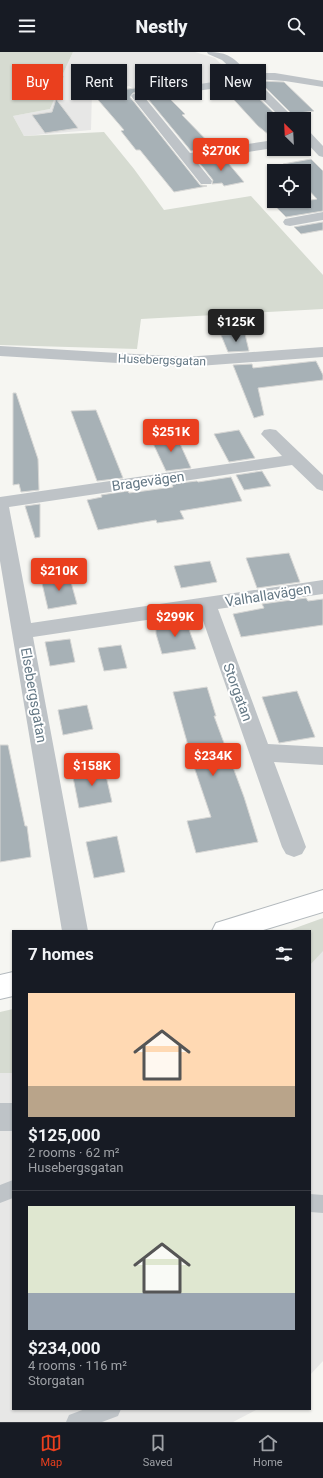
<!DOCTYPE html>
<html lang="en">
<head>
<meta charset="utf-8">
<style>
  :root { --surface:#171b24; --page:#20242c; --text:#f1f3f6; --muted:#9ea1a6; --line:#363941; --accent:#ea3f1e }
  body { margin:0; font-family:Roboto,sans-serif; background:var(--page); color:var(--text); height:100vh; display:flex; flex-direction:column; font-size:15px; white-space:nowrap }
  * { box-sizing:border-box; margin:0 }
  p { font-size:13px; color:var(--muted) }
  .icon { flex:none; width:22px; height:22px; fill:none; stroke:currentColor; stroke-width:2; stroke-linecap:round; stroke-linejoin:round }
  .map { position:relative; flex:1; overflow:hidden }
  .drawer { position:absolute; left:12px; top:878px; width:299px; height:480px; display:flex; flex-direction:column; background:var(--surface); border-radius:0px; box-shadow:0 1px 3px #0004 }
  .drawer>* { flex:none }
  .guide { position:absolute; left:12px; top:12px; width:299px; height:36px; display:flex; gap:8px }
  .needle { width:26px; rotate:336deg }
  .controls { position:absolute; left:267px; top:60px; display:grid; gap:8px }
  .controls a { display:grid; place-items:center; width:44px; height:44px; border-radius:0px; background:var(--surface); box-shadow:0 1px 3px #0004; font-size:20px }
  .price { position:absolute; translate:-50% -34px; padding:0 9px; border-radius:4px; background:var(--accent); color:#fff; font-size:13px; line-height:26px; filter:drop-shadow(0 1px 2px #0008) }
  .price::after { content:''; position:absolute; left:50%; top:24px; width:12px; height:9px; margin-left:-6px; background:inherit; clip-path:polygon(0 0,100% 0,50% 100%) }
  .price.selected { background:#222; color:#fff }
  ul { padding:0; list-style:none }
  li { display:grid; align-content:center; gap:8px; height:212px; padding:0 16px }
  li+li { border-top:1px solid var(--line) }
  li span { display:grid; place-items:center; height:124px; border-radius:0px; color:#555 }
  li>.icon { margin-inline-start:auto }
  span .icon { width:72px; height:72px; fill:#fffc; stroke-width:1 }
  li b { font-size:17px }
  h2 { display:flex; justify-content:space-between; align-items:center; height:48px; padding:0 16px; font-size:17px }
  .tag { padding:0 14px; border-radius:0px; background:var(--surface); box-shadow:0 1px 3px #0004; font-size:14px; line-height:36px }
  .tag.selected { background:var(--accent); color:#fff }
  header { display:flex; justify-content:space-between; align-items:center; height:52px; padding:0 16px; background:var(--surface); font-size:18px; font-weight:800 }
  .menu { display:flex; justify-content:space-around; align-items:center; height:56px; border-top:1px solid var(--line); background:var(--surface); font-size:11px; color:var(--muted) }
  .menu a { display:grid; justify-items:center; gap:2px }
  .menu .selected { color:var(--accent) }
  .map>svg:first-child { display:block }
  .built { fill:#e7e7e6 }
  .green { fill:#d6dbd1 }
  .building { fill:#a7b1b6; stroke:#d7d7d5 }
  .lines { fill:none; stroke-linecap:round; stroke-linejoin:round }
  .secondary-casing { stroke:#b3b9bd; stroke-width:2 }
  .lane { fill:#bec3c7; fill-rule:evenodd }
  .street { fill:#bec3c7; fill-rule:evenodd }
  .secondary { fill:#fff; fill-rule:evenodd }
  .labels { text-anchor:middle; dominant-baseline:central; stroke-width:4; stroke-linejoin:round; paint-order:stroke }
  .far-street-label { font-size:12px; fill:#647885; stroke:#fff }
  .street-label { font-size:14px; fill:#647885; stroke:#fff }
</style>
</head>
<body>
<header><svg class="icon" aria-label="menu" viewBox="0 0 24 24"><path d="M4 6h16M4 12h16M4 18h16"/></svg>Nestly<svg class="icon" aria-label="search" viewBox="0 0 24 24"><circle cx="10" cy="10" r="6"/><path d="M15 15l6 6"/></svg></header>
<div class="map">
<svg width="323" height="1370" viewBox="0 0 323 1370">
  <rect width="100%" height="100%" fill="#f6f6f2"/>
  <path class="built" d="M73 0H195L215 6 236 27 139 41 129 34 92 39 91 78 24 84 13 64 50 57 62 24Z
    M323 873V1309L310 1323V879H306Z
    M0 1021H13V1357H258L233 1370H0Z"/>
  <path class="green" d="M0 0H73L62 24H64L50 57 13 64 24 84 104 80 134 117 164 158 251 144 323 223V257L141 267 137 297 0 293Z
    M323 866V899L310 913V879H287Z
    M13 957V1021H0V960Z"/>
  <path class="building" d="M259 29 284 30 314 59 292 62Z
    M156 33 160 36 133 41 130 45 200 133 207 134 174 140 140 98H136L121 79 124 78 93 42Z
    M246 34 277 64 274 65V87L258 74 224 37Z
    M167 44 185 62 182 63 214 96 191 99 148 47Z
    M56 47 78 76 45 81 32 63 52 60Z
    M223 105 244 130 224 134 222 131 212 132 213 128 198 109Z
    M311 107 323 119V159L286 165 275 154 317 147 304 133V119H290L283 112Z
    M323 170V178L301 182 294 175Z
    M245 282 249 299 228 300 221 283Z
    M316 309 323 323V328L258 336 264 363 254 366 233 313 252 312 253 316Z
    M13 341H16L38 407 39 438 21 440 19 432 13 433Z
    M96 358 123 426 97 429 71 359Z
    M239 378 255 406 229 410 214 382Z
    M176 383 191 416 166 419 151 387Z
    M262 419 271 434 244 438 236 423Z
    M231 425 242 449 180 459 184 467 157 471 156 468 98 478 87 448 102 445 101 443 128 439 129 441 173 435 172 432 197 429 198 430Z
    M40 452V485L35 486 25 454Z
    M289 501 300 530 257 536 246 506Z
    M210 509 217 530 181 536 174 514Z
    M69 523 77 552 48 557 41 527Z
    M306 546 308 549 323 547V573L241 585 233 562 264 556 262 552Z
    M186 569 196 597 162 602 156 582V574Z
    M70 587 75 610 50 614 45 590Z
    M121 593 127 616 104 619 98 596Z
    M207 635 216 664H214L244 745 258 790 196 801 187 769 211 765 188 697H189L173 640Z
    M297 639 315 685 279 691 262 645Z
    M87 653 93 677 63 683 58 658Z
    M0 693H8L25 774H27L31 805 0 810Z
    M104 715 112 750 79 756 72 720Z
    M117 784 125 820 94 826 86 790Z"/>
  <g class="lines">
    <defs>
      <path id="secondary" d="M323 838V860L260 879H212L216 871Z
        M13 920V944L0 947V923Z"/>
    </defs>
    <use href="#secondary" class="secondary-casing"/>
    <path class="lane" d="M13 1128V1146L0 1151V1133Z
      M310 1142 323 1143V1161L310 1160Z
      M85 1357H121L118 1364 102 1370H66L69 1363Z"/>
    <path class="street" d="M207 0C230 0 233 6 249 21H275L323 29V35L285 29 255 27 295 67H282L247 32 145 46 190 101 274 88V96L195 108 212 129 211 132H201L131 44 133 42 137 41 241 26 222 8 208 2Z
      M304 77 308 78 323 94V105L319 104 304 88Z
      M323 160V168L290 174 285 173 283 170 285 167Z
      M0 294 185 305 323 295V305L185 315 0 304Z
      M270 377 276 378 323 423V439L317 437 292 413 9 455 31 571 323 528V542L218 557 268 692 323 695V713L274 710 306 795 302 802 294 805 286 802 282 795 200 560 33 585 88 879H62L0 509V445L282 404 261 382 264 378Z
      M0 1051H13V1079H0Z"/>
    <use href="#secondary" class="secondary"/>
  </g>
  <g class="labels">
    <g class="far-street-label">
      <text transform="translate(162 308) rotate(2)">Husebergsgatan</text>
    </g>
    <g class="street-label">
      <text transform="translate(148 429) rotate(-8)">Bragevägen</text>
      <text transform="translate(268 543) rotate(-9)">Valhallavägen</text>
      <text transform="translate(238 640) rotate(70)">Storgatan</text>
      <text transform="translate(34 643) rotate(80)">Elsebergsgatan</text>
    </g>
  </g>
</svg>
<div class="controls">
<a><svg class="needle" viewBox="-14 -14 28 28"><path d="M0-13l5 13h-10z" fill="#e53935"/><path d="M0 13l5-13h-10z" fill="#9ea1a6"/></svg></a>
<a><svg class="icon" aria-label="locate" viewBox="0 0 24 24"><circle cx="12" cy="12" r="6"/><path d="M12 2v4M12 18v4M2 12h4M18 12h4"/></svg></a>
</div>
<b class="price" style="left:221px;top:120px">$270K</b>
<b class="price selected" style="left:236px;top:291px">$125K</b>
<b class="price" style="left:171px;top:401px">$251K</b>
<b class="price" style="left:59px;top:540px">$210K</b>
<b class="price" style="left:175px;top:586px">$299K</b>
<b class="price" style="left:213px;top:725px">$234K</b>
<b class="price" style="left:92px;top:735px">$158K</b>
<div class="guide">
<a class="tag selected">Buy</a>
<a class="tag">Rent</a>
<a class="tag">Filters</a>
<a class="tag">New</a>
</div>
<section class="drawer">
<h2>7 homes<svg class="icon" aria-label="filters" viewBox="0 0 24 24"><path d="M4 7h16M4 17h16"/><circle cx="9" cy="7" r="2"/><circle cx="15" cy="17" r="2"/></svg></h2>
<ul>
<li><span style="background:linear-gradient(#ffd9b3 75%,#b9a48a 0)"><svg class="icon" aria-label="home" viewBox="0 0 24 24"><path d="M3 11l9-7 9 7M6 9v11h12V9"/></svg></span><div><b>$125,000</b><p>2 rooms · 62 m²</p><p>Husebergsgatan</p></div></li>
<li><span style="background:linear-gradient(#dfe7d0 70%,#9aa5b1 0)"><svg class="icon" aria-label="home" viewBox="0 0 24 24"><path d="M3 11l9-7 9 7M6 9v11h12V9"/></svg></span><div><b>$234,000</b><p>4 rooms · 116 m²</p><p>Storgatan</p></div></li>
</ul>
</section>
</div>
<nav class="menu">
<a class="selected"><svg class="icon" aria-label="map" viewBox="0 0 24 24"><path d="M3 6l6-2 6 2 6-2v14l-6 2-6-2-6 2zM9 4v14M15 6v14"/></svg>Map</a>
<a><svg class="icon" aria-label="saved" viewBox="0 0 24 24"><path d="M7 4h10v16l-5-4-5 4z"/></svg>Saved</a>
<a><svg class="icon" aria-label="home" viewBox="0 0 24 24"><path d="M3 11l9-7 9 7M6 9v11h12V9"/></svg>Home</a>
</nav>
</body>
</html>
